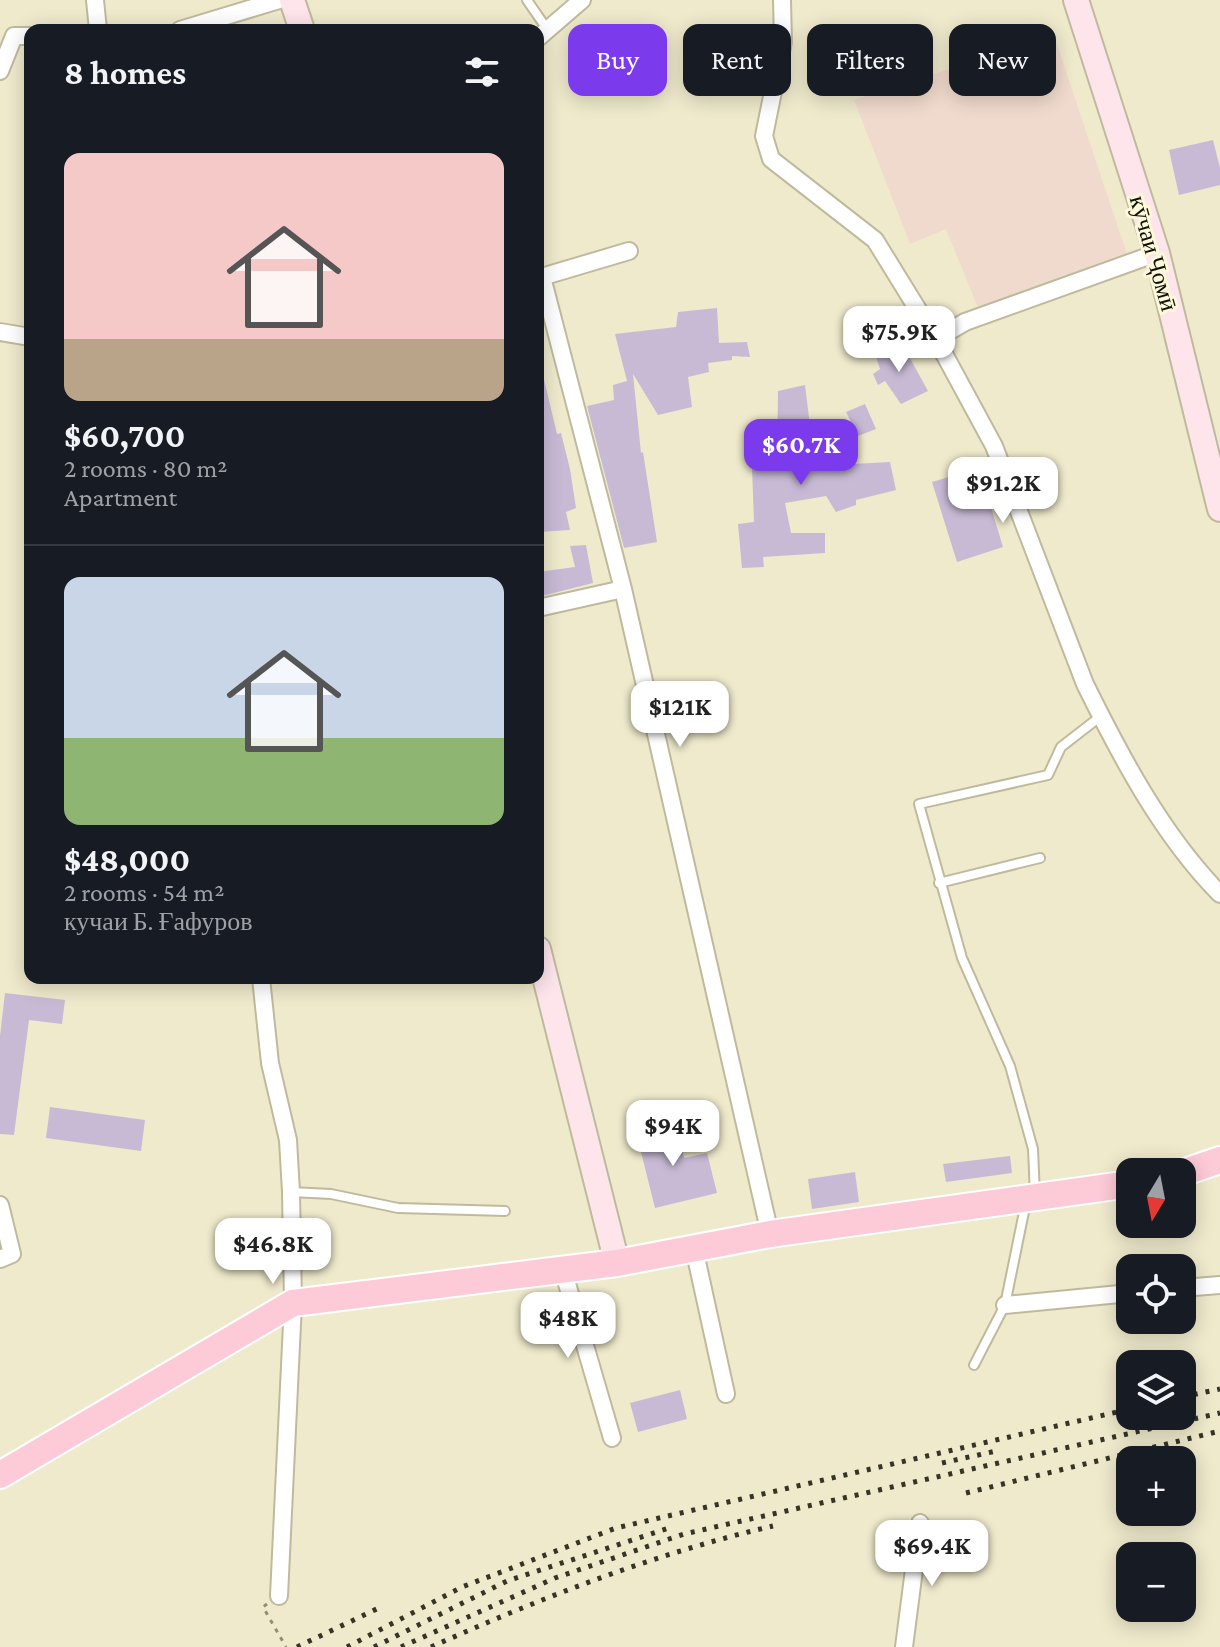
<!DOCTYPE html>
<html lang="en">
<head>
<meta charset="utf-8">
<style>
  :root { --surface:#171b24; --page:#20242c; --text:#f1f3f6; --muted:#9ea1a6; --line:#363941; --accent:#7c3aed }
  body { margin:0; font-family:"Crimson Pro",serif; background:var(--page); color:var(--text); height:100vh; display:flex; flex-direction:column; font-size:30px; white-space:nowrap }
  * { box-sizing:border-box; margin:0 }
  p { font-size:26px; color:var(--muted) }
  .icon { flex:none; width:44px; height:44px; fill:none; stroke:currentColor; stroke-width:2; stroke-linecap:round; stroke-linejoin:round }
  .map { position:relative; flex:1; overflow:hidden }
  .details { position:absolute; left:24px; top:24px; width:520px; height:960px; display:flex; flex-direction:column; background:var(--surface); border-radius:16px; box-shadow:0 4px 20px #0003 }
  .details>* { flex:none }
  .guide { position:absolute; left:568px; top:24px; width:532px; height:72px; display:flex; gap:16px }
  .needle { width:52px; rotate:190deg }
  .tools { position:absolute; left:1116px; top:1158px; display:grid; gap:16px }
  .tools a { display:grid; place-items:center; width:80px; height:80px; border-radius:16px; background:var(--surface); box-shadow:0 4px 20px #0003; font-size:40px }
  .price { position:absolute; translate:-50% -68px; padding:0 18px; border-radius:16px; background:#fff; color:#222; font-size:26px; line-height:52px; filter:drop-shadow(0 2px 4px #0008) }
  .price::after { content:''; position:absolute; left:50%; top:48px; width:24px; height:18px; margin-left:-12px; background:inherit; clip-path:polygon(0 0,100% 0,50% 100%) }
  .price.on { background:var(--accent); color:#fff }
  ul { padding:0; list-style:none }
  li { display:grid; align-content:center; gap:16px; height:424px; padding:0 40px }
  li+li { border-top:2px solid var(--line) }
  li span { display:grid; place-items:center; height:248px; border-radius:16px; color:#555 }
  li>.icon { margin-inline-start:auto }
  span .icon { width:144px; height:144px; fill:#fffc; stroke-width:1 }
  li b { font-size:34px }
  h2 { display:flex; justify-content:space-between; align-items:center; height:96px; padding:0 40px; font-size:34px }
  .pill { padding:0 28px; border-radius:16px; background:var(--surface); box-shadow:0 4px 20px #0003; font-size:28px; line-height:72px }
  .pill.on { background:var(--accent); color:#fff }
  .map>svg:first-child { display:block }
  .education { fill:#f0dacd }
  .building { fill:#c8bad5 }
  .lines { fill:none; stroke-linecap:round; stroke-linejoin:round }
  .lane-casing { stroke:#bfba9d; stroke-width:12 }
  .street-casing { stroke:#bfba9d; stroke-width:20 }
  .secondary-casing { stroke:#bfba9d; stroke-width:28 }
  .primary-casing { stroke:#fff; stroke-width:30 }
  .path { stroke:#918d78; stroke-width:3; stroke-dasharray:4 6; stroke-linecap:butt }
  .lane { stroke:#fff; stroke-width:8 }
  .street { stroke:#fff; stroke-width:16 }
  .secondary { stroke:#fee5eb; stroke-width:24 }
  .primary { stroke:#fdcbd7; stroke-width:26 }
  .rail { stroke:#363427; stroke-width:5; stroke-dasharray:4 8; stroke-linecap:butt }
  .labels { text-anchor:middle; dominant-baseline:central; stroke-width:6; stroke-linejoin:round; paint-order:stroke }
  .street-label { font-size:24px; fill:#100f05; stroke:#fcf8d9 }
</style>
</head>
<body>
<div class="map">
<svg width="1220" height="1647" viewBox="0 0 1220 1647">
  <rect width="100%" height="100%" fill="#efeacc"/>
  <path class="education" d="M1054 35 1128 257 978 308 946 229 910 244 854 100Z"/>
  <path class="building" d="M1213 140 1220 168V185L1179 195 1169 150Z
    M717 308 719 343 747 342 750 357 732 356V360L708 363 709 372 688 377 692 407 658 415 633 374 641 453 643 452 657 542 624 548 587 406 614 400 613 385 627 381 615 334 676 327 678 312Z
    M901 342 928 391 901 404 885 381 878 385 873 374 880 369 875 354Z
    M538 375H543L557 434 561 433 570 469 576 508 566 512 570 530 538 532Z
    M805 385 815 466 890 462 896 490 856 500V505L836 512 826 496 785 503 791 533H825V553L763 557 764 567 742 568 738 524 754 522 752 468 777 462 778 391Z
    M865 404 876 429 858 436 846 412Z
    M979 468 1003 547 957 562 932 482Z
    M586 545 593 583 538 597V572L575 567 570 546Z
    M5 993 65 1000 62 1024 29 1020 14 1135 0 1134V1036Z
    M50 1107 145 1120 141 1151 46 1138Z
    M675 1123 684 1158 707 1153 717 1193 655 1208 636 1132Z
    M1010 1156 1012 1173 946 1182 943 1164Z
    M855 1172 859 1202 812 1209 808 1179Z
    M680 1390 687 1419 638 1432 630 1403Z"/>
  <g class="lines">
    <defs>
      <path id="lane" d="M527 0 547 29
        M939 883 1040 858
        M291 1192 331 1194 398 1208 505 1211
        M1035 1195 1033 1149 1010 1066 962 958 919 804 1048 775 1061 747 1101 716
        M974 1365 1005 1305 1026 1202"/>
      <path id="street" d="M95 0 98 30
        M782 0 783 42 764 136 771 159 875 240 936 339 994 446 1085 684C1121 757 1162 835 1220 894
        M180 30 279 0
        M538 38 582 0
        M0 71 14 36H30
        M542 277 623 589 770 1234
        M538 278 629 251
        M0 332 30 337
        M936 339 965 322 1157 253
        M538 608 623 589
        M261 978 270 1063 288 1140 291 1192 293 1303 279 1596
        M0 1205 12 1254 0 1259
        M694 1248 726 1394
        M563 1270 612 1438
        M1182 1288 1220 1285
        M1005 1305 1130 1293
        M904 1647 920 1523"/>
      <path id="secondary" d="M292 0 302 30
        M1076 0 1157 253 1220 509
        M538 949 617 1263"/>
      <path id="primary" d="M1182 1173 1220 1160
        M0 1475 293 1303 617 1263 770 1234 1130 1184"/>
    </defs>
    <use href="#lane" class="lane-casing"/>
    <use href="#street" class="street-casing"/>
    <use href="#secondary" class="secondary-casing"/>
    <use href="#primary" class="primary-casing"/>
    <path class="path" d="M267 1604 263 1607 286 1647"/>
    <use href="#lane" class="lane"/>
    <use href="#street" class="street"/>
    <use href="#secondary" class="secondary"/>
    <use href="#primary" class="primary"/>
    <path class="rail" d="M1182 1397 1220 1389
      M942 1463 996 1451
      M966 1493 1220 1431
      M297 1647 383 1606
      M347 1647 462 1587 616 1528 1130 1409
      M374 1647 507 1581 669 1528
      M401 1647 555 1578 684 1534 1220 1413
      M431 1647C541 1598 656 1553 773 1526"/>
  </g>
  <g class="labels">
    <g class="street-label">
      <text transform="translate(1154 253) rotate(74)">кӯчаи Ҷомӣ</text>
    </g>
  </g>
</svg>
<div class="tools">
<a><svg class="needle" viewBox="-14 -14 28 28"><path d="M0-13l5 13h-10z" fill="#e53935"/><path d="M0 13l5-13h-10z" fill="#9ea1a6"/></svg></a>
<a><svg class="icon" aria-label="locate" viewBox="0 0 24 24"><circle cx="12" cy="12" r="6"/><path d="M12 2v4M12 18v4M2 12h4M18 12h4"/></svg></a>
<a><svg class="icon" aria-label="layers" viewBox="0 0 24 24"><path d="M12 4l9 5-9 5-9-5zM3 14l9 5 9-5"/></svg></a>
<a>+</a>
<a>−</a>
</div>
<b class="price" style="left:899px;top:374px">$75.9K</b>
<b class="price on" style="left:801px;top:487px">$60.7K</b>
<b class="price" style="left:1003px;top:525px">$91.2K</b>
<b class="price" style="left:680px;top:749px">$121K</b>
<b class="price" style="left:673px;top:1168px">$94K</b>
<b class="price" style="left:273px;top:1286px">$46.8K</b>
<b class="price" style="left:568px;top:1360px">$48K</b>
<b class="price" style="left:932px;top:1588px">$69.4K</b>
<div class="guide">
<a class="pill on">Buy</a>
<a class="pill">Rent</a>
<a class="pill">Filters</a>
<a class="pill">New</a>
</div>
<section class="details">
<h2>8 homes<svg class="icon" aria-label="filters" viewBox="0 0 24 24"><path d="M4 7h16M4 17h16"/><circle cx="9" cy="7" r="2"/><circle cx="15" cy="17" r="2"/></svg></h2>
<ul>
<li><span style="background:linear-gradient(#f6c9c9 75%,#b9a48a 0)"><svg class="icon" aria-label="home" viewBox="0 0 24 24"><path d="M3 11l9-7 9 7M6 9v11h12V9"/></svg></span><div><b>$60,700</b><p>2 rooms · 80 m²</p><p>Apartment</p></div></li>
<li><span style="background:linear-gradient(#c9d6e8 65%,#8fb573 0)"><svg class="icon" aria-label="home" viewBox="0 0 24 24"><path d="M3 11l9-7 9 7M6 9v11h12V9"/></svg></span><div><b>$48,000</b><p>2 rooms · 54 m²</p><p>кучаи Б. Ғафуров</p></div></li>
</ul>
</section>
</div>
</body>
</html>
